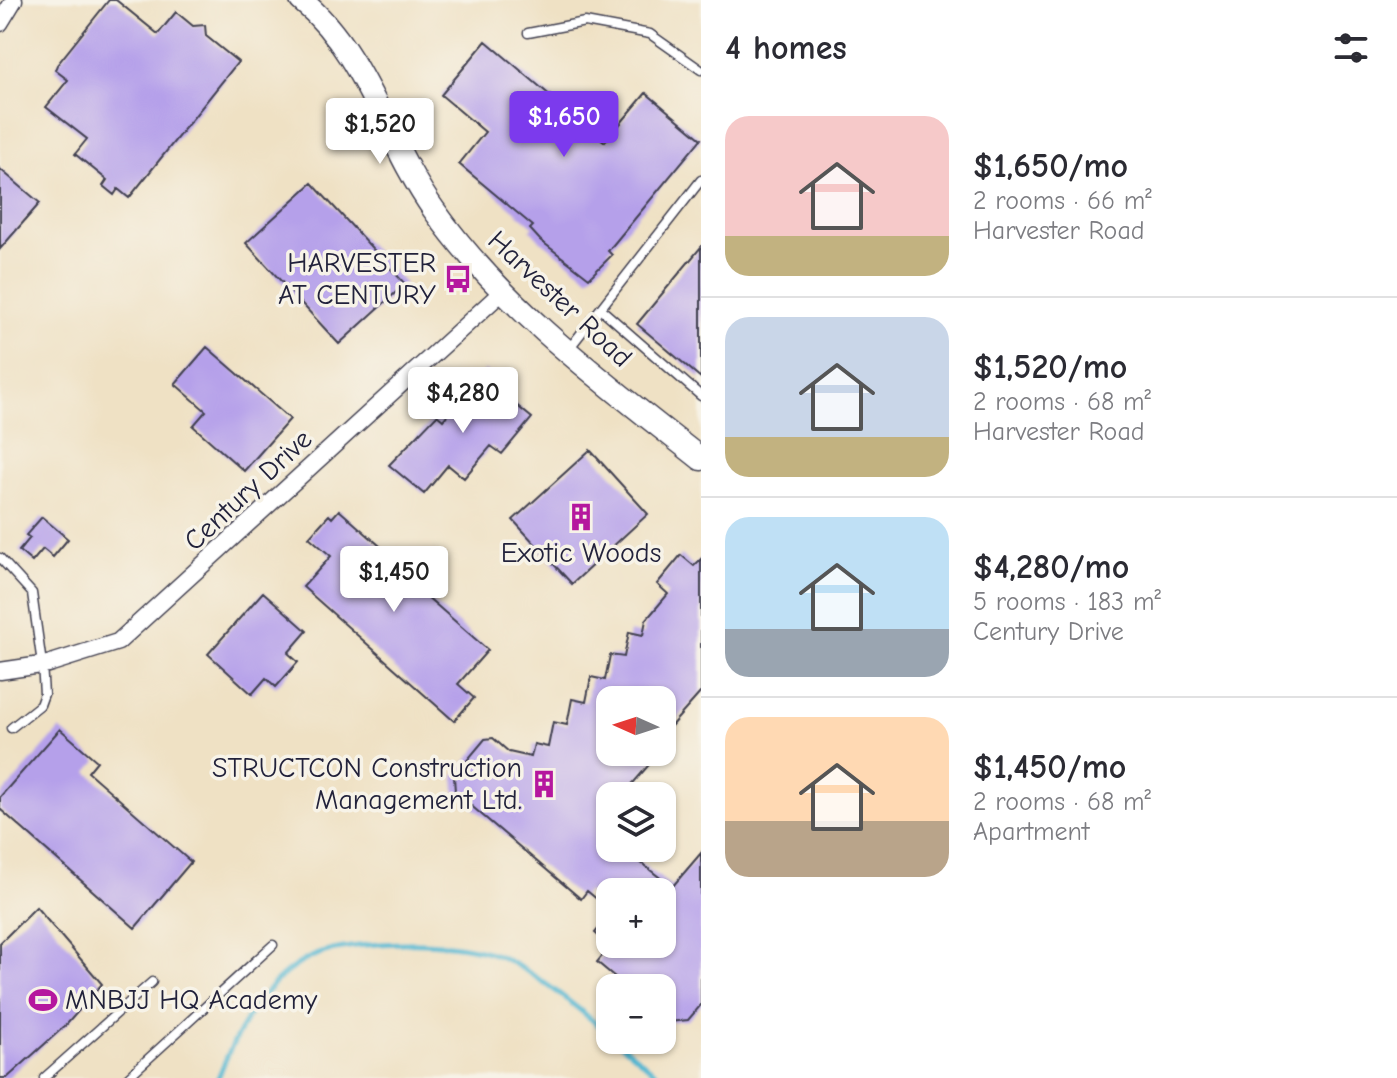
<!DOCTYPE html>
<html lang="en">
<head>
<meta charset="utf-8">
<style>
  :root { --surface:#fff; --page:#f2f2f3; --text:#2b2b33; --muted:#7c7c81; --line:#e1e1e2; --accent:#7c3aed }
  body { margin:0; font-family:"Comic Neue",sans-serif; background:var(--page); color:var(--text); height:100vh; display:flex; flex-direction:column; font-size:30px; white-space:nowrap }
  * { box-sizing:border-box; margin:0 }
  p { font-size:26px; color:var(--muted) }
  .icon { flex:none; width:44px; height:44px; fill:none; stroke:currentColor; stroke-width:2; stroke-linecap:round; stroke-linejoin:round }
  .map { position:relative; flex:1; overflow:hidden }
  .panel { display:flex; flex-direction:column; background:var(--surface); width:696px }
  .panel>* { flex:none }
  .needle { width:52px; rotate:273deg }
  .buttons { position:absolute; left:596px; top:686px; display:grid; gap:16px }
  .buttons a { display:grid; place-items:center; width:80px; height:80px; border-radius:16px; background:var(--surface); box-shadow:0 2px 6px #0004; font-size:40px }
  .price { position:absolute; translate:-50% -68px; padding:0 18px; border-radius:8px; background:#fff; color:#222; font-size:26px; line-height:52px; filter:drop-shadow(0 2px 4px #0008) }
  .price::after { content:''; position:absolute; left:50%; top:48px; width:24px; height:18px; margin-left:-12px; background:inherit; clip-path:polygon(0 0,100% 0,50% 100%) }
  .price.current { background:var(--accent); color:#fff }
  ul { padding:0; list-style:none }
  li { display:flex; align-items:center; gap:24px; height:200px; padding:0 24px }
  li+li { border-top:2px solid var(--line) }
  li span { display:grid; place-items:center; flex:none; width:224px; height:160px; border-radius:24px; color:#555 }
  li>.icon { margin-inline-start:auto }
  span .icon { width:96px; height:96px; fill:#fffc; stroke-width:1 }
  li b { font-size:34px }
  h2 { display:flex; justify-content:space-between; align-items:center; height:96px; padding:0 24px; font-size:34px }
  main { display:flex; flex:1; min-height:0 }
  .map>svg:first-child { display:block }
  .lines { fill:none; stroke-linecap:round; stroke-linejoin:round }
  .stream { stroke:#52b7d1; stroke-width:5 }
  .building { fill:#b5a0ea }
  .lane-casing { stroke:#413f50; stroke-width:11 }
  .street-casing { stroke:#413f50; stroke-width:19 }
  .secondary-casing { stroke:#413f50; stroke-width:25 }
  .lane { stroke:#fff; stroke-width:8 }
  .street { stroke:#fff; stroke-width:16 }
  .secondary { stroke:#fff; stroke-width:22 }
  .labels { text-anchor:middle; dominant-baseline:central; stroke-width:7; stroke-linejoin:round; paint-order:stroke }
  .poi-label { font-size:28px; fill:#22223b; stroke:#f7f3e8; text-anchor:end }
  .street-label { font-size:28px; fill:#22223b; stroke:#f7f3e8 }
</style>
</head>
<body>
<main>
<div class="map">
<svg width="701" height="1078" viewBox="0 0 701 1078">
  <rect width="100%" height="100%" fill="#f7f3e8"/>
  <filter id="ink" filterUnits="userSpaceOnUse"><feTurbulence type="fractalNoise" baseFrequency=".0125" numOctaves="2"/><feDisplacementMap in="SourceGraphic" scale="16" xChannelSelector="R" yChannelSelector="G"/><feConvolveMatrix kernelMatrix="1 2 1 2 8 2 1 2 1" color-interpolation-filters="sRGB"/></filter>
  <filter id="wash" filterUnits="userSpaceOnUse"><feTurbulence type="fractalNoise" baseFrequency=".006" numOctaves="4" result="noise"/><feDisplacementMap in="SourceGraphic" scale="32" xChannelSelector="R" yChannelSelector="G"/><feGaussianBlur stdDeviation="1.8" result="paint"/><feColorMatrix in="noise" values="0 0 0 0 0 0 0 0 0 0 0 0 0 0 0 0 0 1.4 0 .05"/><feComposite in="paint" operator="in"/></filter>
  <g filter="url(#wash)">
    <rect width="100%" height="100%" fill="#efe1c4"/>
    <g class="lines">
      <path class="stream" d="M616 1040 662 1078
        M218 1078C237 1029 270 968 325 952 349 945 379 944 404 943 430 942 478 946 501 957 542 977 575 1006 610 1035"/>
    </g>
    <g id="blocks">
      <path class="building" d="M109 0H116L158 34 176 12 193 26 205 25 206 36 238 62 129 198 118 189 114 195 103 186 107 180 75 154 87 139 46 107 68 80 55 70 57 65Z
        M486 41 605 142 646 93 701 139 608 251 612 255 589 278 540 240 530 229 533 226 459 164 485 132 441 95Z
        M0 169 40 203 0 249Z
        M312 183 405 284 339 344 246 243Z
        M701 247V378L637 324Z
        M207 347 290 419 244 471 193 426 206 411 175 384Z
        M485 370 495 379 503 378 504 395 532 418 502 454 491 446 464 478 448 465 424 494 389 465 437 415 443 420Z
        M590 450 648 514 572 584 513 520Z
        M339 510 429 589 425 595 488 650 458 684 474 698 454 721 303 587 331 556 309 537 329 515 332 518Z
        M42 517 68 539 53 557 43 549 32 562 19 551 30 538 26 535Z
        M681 555 694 566 701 559V692L662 736V700H610V752H660L622 796H610V822L603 829 610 835V848H622L672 887 701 853V1005L688 1020 668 1022 662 1017V988H628L597 962 612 944H662V892H610V910L587 891 581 899 455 792 454 776 485 739 493 738 509 752 531 757 534 744 548 747 553 722 567 725 572 699 586 702 591 677 605 680 610 655 624 657 629 632 643 635 646 620 668 594 657 584Z
        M263 592 307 631 288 653 298 662 276 687 266 678 252 694 208 654Z
        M60 729 97 761 88 772 191 862 135 928 0 809V797Z
        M36 907 102 984 67 1024 7 1078H0V943Z
        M610 915V946L595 933Z"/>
    </g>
  </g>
  <g filter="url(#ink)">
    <use href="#blocks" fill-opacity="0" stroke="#413f50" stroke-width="2"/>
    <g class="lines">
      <defs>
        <path id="lane" d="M528 33 585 22 650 34 701 70
          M601 309 701 396
          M568 350 701 180
          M0 558 32 593 42 664 44 694 40 705 11 728
          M44 1078 152 982
          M127 1078 273 945"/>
        <path id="street" d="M0 23 14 0
          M0 671 48 664 118 642 502 292"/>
        <path id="secondary" d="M301 0C366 53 386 143 434 210 505 310 606 384 701 459"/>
      </defs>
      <use href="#lane" class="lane-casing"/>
      <use href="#street" class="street-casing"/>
      <use href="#secondary" class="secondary-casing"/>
      <use href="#lane" class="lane"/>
      <use href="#street" class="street"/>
      <use href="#secondary" class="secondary"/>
    </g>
  </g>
  <defs>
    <symbol id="bus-bare" viewBox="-9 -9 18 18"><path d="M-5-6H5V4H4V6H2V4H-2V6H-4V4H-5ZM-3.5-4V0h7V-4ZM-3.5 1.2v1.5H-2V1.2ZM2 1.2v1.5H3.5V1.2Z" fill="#b5179e" stroke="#f7f3e8" stroke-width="2.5" paint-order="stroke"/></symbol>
    <symbol id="building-bare" viewBox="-9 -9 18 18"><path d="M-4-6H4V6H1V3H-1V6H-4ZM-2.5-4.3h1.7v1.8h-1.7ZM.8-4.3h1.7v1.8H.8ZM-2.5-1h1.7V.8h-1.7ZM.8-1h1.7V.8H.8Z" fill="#b5179e" stroke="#f7f3e8" stroke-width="2.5" paint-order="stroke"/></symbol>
    <symbol id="stadium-bare" viewBox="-9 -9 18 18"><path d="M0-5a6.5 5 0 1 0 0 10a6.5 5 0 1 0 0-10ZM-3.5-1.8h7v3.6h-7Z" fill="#b5179e" stroke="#f7f3e8" stroke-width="2.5" paint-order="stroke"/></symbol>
  </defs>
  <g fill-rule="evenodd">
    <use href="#bus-bare" x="438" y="259" width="40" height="40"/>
    <use href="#building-bare" x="561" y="497" width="40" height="40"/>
    <use href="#building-bare" x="524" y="764" width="40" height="40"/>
    <use href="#stadium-bare" x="23" y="980" width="40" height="40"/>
  </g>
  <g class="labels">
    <g class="poi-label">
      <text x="436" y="263">HARVESTER<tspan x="436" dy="32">AT CENTURY</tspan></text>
      <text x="581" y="553" text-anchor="middle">Exotic Woods</text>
      <text x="522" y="768">STRUCTCON Construction<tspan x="522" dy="32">Management Ltd.</tspan></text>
      <text x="65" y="1000" text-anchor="start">MNBJJ HQ Academy</text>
    </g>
    <g class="street-label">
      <text transform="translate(560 299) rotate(43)">Harvester Road</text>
      <text transform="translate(248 490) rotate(-43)">Century Drive</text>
    </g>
  </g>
</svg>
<div class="buttons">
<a><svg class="needle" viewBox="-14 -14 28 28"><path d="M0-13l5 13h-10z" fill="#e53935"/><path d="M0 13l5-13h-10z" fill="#7c7c81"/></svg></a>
<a><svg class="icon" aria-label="layers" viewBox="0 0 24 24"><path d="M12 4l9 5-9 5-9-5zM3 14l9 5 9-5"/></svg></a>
<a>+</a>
<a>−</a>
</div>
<b class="price current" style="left:564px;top:159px">$1,650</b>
<b class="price" style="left:380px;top:166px">$1,520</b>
<b class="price" style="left:463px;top:435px">$4,280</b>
<b class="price" style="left:394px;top:614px">$1,450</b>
</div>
<section class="panel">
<h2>4 homes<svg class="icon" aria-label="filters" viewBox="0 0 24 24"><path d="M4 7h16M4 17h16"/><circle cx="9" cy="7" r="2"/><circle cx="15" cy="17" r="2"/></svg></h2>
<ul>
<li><span style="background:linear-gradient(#f6c9c9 75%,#c2b280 0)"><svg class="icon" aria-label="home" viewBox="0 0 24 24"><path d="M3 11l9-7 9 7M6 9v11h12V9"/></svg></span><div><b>$1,650/mo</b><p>2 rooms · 66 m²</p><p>Harvester Road</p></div></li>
<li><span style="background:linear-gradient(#c9d6e8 75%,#c2b280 0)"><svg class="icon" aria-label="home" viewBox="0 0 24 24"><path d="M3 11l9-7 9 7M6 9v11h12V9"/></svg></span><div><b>$1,520/mo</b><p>2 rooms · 68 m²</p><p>Harvester Road</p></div></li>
<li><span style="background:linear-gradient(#bfe0f5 70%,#9aa5b1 0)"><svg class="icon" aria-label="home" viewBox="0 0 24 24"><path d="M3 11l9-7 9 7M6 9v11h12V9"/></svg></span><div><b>$4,280/mo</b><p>5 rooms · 183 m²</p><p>Century Drive</p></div></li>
<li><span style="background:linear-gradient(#ffd9b3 65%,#b9a48a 0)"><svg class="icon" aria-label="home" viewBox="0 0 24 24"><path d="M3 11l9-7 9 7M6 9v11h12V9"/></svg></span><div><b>$1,450/mo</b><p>2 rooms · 68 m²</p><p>Apartment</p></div></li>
</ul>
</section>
</main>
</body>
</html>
